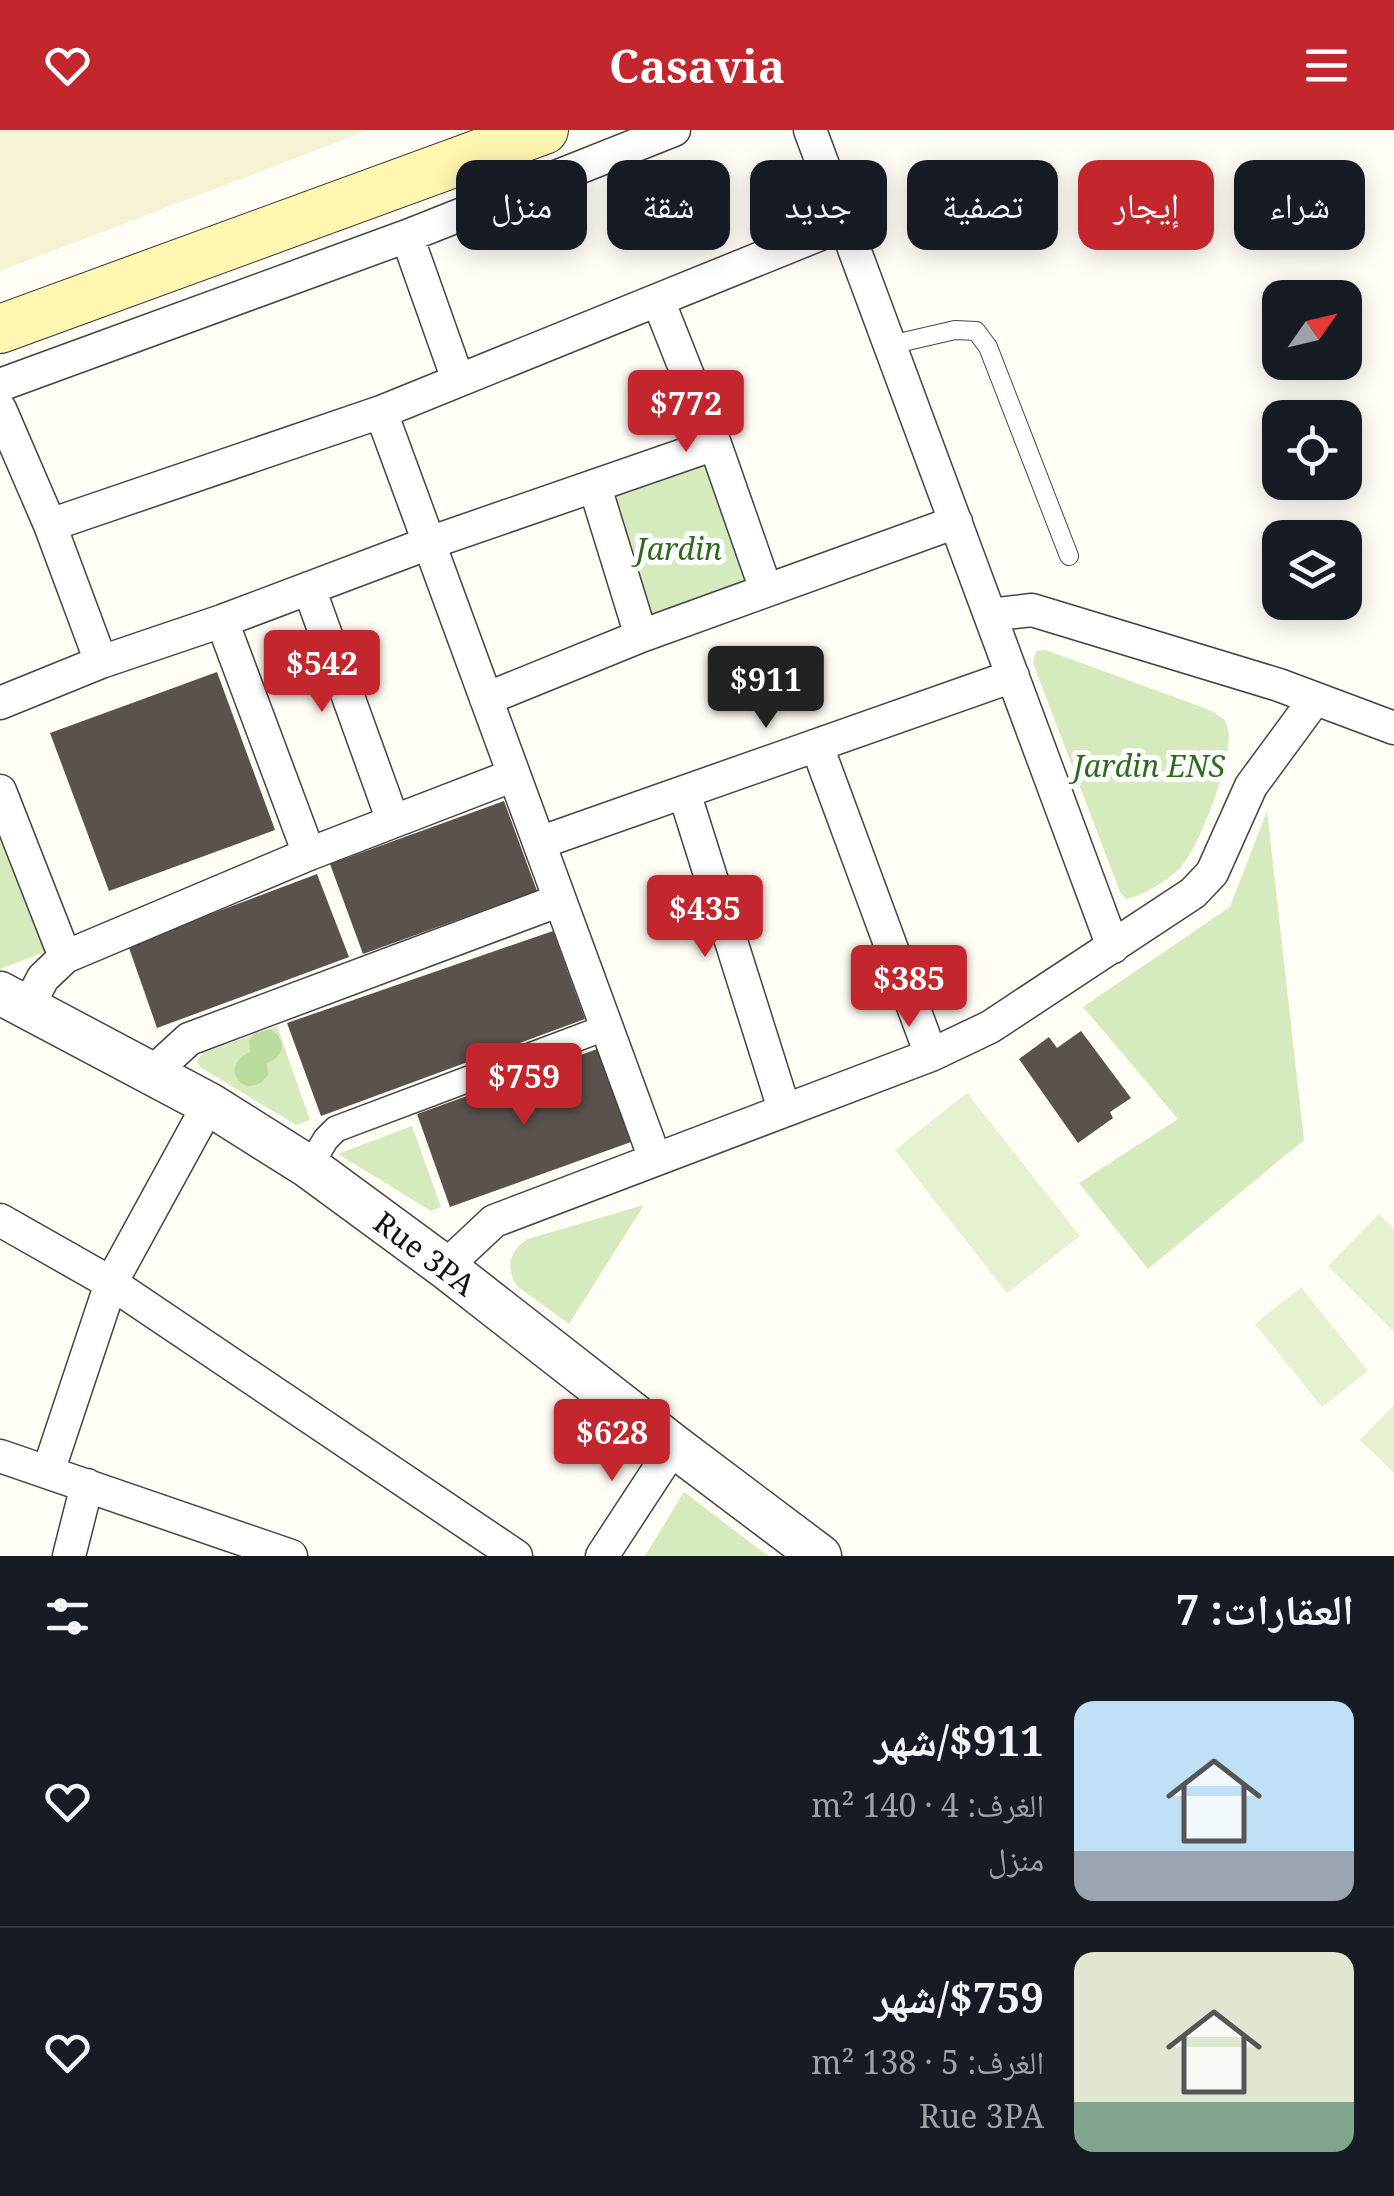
<!DOCTYPE html>
<html lang="ar">
<head>
<meta charset="utf-8">
<style>
  :root { --surface:#171b24; --page:#242831; --text:#f1f3f6; --muted:#9ea1a6; --line:#363941; --accent:#c4262e }
  body { margin:0; font-family:"Noto Serif","Noto Naskh Arabic",serif; background:var(--page); color:var(--text); direction:rtl; height:100vh; display:flex; flex-direction:column; font-size:38px; white-space:nowrap }
  * { box-sizing:border-box; margin:0 }
  p { font-size:32px; color:var(--muted) }
  .icon { flex:none; width:55px; height:55px; fill:none; stroke:currentColor; stroke-width:2; stroke-linecap:round; stroke-linejoin:round }
  .map { position:relative; height:1426px; overflow:hidden; direction:ltr }
  .drawer { display:flex; flex-direction:column; background:var(--surface); flex:1 }
  .drawer>* { flex:none }
  .guide { position:absolute; left:30px; top:30px; width:1335px; height:90px; direction:rtl; display:flex; gap:20px }
  .needle { width:65px; rotate:56deg }
  .controls { position:absolute; left:1262px; top:150px; display:grid; gap:20px }
  .controls a { display:grid; place-items:center; width:100px; height:100px; border-radius:20px; background:var(--surface); box-shadow:0 5px 25px #0003; font-size:50px }
  .price { position:absolute; translate:-50% -85px; padding:0 22px; border-radius:10px; background:var(--accent); color:#fff; font-size:32px; line-height:65px; filter:drop-shadow(0 2px 5px #0008) }
  .price::after { content:''; position:absolute; left:50%; top:60px; width:30px; height:22px; margin-left:-15px; background:inherit; clip-path:polygon(0 0,100% 0,50% 100%) }
  .price.on { background:#222; color:#fff }
  ul { padding:0; list-style:none }
  li { display:flex; align-items:center; gap:30px; height:250px; padding:0 40px }
  li+li { border-top:2px solid var(--line) }
  li span { display:grid; place-items:center; flex:none; width:280px; height:200px; border-radius:20px; color:#555 }
  li>.icon { margin-inline-start:auto }
  span .icon { width:120px; height:120px; fill:#fffc; stroke-width:1 }
  li b { font-size:42px }
  h2 { display:flex; justify-content:space-between; align-items:center; height:120px; padding:0 40px; font-size:42px }
  .pill { padding:0 35px; border-radius:20px; background:var(--surface); box-shadow:0 5px 25px #0003; font-size:35px; line-height:90px }
  .pill.on { background:var(--accent); color:#fff }
  header { display:flex; justify-content:space-between; align-items:center; height:130px; padding:0 40px; background:var(--accent); color:#fff; font-size:45px; font-weight:700 }
  .map>svg:first-child { display:block }
  .farmland { fill:#f6f3d4 }
  .green { fill:#d5ebbd }
  .forest { fill:#b9dc9c }
  .pitch { fill:#e6f2cf }
  .building { fill:#5a524d }
  .lines { fill:none; stroke-linecap:round; stroke-linejoin:round }
  .service-casing { stroke:#444; stroke-width:20 }
  .pedestrian-casing { stroke:#444; stroke-width:28 }
  .minor-casing { stroke:#444; stroke-width:35 }
  .tertiary-casing { stroke:#444; stroke-width:45 }
  .secondary-casing { stroke:#333; stroke-width:50 }
  .service { stroke:#fff; stroke-width:18 }
  .pedestrian { stroke:#fff; stroke-width:25 }
  .minor { stroke:#fff; stroke-width:32 }
  .tertiary { stroke:#fff; stroke-width:42 }
  .secondary { stroke:#fff6b0; stroke-width:48 }
  .labels { text-anchor:middle; dominant-baseline:central; stroke-width:10; stroke-linejoin:round; paint-order:stroke }
  .park-label { font-size:30px; font-style:italic; fill:#2f6b1f; stroke:#fff }
  .street-label { font-size:30px; fill:#111; stroke:#fff }
</style>
</head>
<body>
<header><svg class="icon" aria-label="menu" viewBox="0 0 24 24"><path d="M4 6h16M4 12h16M4 18h16"/></svg>Casavia<svg class="icon" aria-label="heart" viewBox="0 0 24 24"><path d="M12 20l-8-8c-3-5 5-10 8-4 3-6 11-1 8 4z"/></svg></header>
<div class="map">
<svg width="1394" height="1426" viewBox="0 0 1394 1426">
  <rect width="100%" height="100%" fill="#fffdf5"/>
  <path class="farmland" d="M0 0H369L0 141Z"/>
  <path class="green" d="M705 330 751 450 645 490 601 367Z
    M1046 520 1212 581 1225 590C1226 593 1229 601 1229 605 1229 636 1201 715 1180 738 1171 748 1139 768 1126 769L1120 762 1033 533 1036 521Z
    M1267 681 1304 1010 1148 1139 1079 1053 1178 989 1083 877 1230 777Z
    M0 698 47 821 0 839Z
    M277 896 310 990 296 995 200 937 197 931 203 923Z
    M412 996 441 1077 431 1081 338 1024Z
    M644 1075 569 1194 517 1156C505 1137 509 1121 528 1109Z
    M684 1362 768 1426H645Z"/>
  <path class="forest" d="M270 899C287 909 286 926 267 933L268 945C246 975 216 936 250 922L249 911 255 903Z"/>
  <path class="pitch" d="M967 963 1080 1106 1007 1163 895 1020Z
    M1379 1084 1394 1099V1202L1328 1136Z
    M1301 1157 1368 1241 1322 1277 1255 1194Z
    M1394 1275V1343L1360 1310Z"/>
  <path class="building" d="M217 542 275 700 109 761 50 603Z
    M504 671 537 761 363 824 330 734Z
    M317 744 349 827 157 898 128 815Z
    M553 801 585 889 321 986 287 893Z
    M1081 901 1131 968 1110 982 1113 988 1078 1013 1019 929 1049 907 1057 918Z
    M597 919 631 1012 450 1077 417 984Z"/>
  <g class="lines">
    <defs>
      <path id="service" d="M890 215 955 200 976 201 988 217 1069 426"/>
      <path id="pedestrian" d="M309 1037 326 1009 336 999 607 897"/>
      <path id="minor" d="M810 0 1113 817
        M407 106 458 250
        M658 170 715 314 766 460
        M0 255 407 106 674 0
        M0 279 50 395 101 532
        M381 282 655 1029
        M595 357 641 506
        M50 395 381 282 845 94
        M309 458 393 691
        M990 485 1032 480 1279 555 1394 598
        M222 491 309 724
        M486 569 641 506 956 392
        M0 573 101 532 222 491 429 413 715 314
        M817 616 931 925
        M0 661 65 827
        M684 662 784 979
        M539 713 1013 546
        M28 876 43 848 65 827 309 724 514 645
        M152 943 189 909 560 770
        M0 1090 111 1153 516 1426
        M445 1137 494 1091 931 925 990 897 1193 763 1212 743 1251 656 1315 569
        M0 1326 291 1426
        M48 1342 111 1153 209 974
        M69 1426 87 1355
        M602 1426 674 1316"/>
      <path id="tertiary" d="M0 863 209 974 309 1037 445 1137 674 1316 820 1426"/>
      <path id="secondary" d="M0 199 544 0"/>
    </defs>
    <use href="#service" class="service-casing"/>
    <use href="#pedestrian" class="pedestrian-casing"/>
    <use href="#minor" class="minor-casing"/>
    <use href="#tertiary" class="tertiary-casing"/>
    <use href="#secondary" class="secondary-casing"/>
    <use href="#service" class="service"/>
    <use href="#pedestrian" class="pedestrian"/>
    <use href="#minor" class="minor"/>
    <use href="#tertiary" class="tertiary"/>
    <use href="#secondary" class="secondary"/>
  </g>
  <g class="labels">
    <g class="park-label">
      <text x="679" y="418">Jardin</text>
      <text x="1149" y="635">Jardin ENS</text>
    </g>
    <g class="street-label">
      <text transform="translate(425 1123) rotate(37)">Rue 3PA</text>
    </g>
  </g>
</svg>
<div class="controls">
<a><svg class="needle" viewBox="-14 -14 28 28"><path d="M0-13l5 13h-10z" fill="#e53935"/><path d="M0 13l5-13h-10z" fill="#9ea1a6"/></svg></a>
<a><svg class="icon" aria-label="locate" viewBox="0 0 24 24"><circle cx="12" cy="12" r="6"/><path d="M12 2v4M12 18v4M2 12h4M18 12h4"/></svg></a>
<a><svg class="icon" aria-label="layers" viewBox="0 0 24 24"><path d="M12 4l9 5-9 5-9-5zM3 14l9 5 9-5"/></svg></a>
</div>
<b class="price" style="left:686px;top:325px">$772</b>
<b class="price" style="left:322px;top:585px">$542</b>
<b class="price on" style="left:766px;top:601px">$911</b>
<b class="price" style="left:705px;top:830px">$435</b>
<b class="price" style="left:909px;top:900px">$385</b>
<b class="price" style="left:524px;top:998px">$759</b>
<b class="price" style="left:612px;top:1354px">$628</b>
<div class="guide">
<a class="pill">شراء</a>
<a class="pill on">إيجار</a>
<a class="pill">تصفية</a>
<a class="pill">جديد</a>
<a class="pill">شقة</a>
<a class="pill">منزل</a>
</div>
</div>
<section class="drawer">
<h2>العقارات: 7<svg class="icon" aria-label="filters" viewBox="0 0 24 24"><path d="M4 7h16M4 17h16"/><circle cx="9" cy="7" r="2"/><circle cx="15" cy="17" r="2"/></svg></h2>
<ul>
<li><span style="background:linear-gradient(#bfe0f5 75%,#9aa5b1 0)"><svg class="icon" aria-label="home" viewBox="0 0 24 24"><path d="M3 11l9-7 9 7M6 9v11h12V9"/></svg></span><div><b>$911/شهر</b><p>الغرف: 4 · 140 m²</p><p>منزل</p></div><svg class="icon" aria-label="heart" viewBox="0 0 24 24"><path d="M12 20l-8-8c-3-5 5-10 8-4 3-6 11-1 8 4z"/></svg></li>
<li><span style="background:linear-gradient(#dfe7d0 75%,#7fa58c 0)"><svg class="icon" aria-label="home" viewBox="0 0 24 24"><path d="M3 11l9-7 9 7M6 9v11h12V9"/></svg></span><div><b>$759/شهر</b><p>الغرف: 5 · 138 m²</p><p>Rue 3PA</p></div><svg class="icon" aria-label="heart" viewBox="0 0 24 24"><path d="M12 20l-8-8c-3-5 5-10 8-4 3-6 11-1 8 4z"/></svg></li>
</ul>
</section>
</body>
</html>
